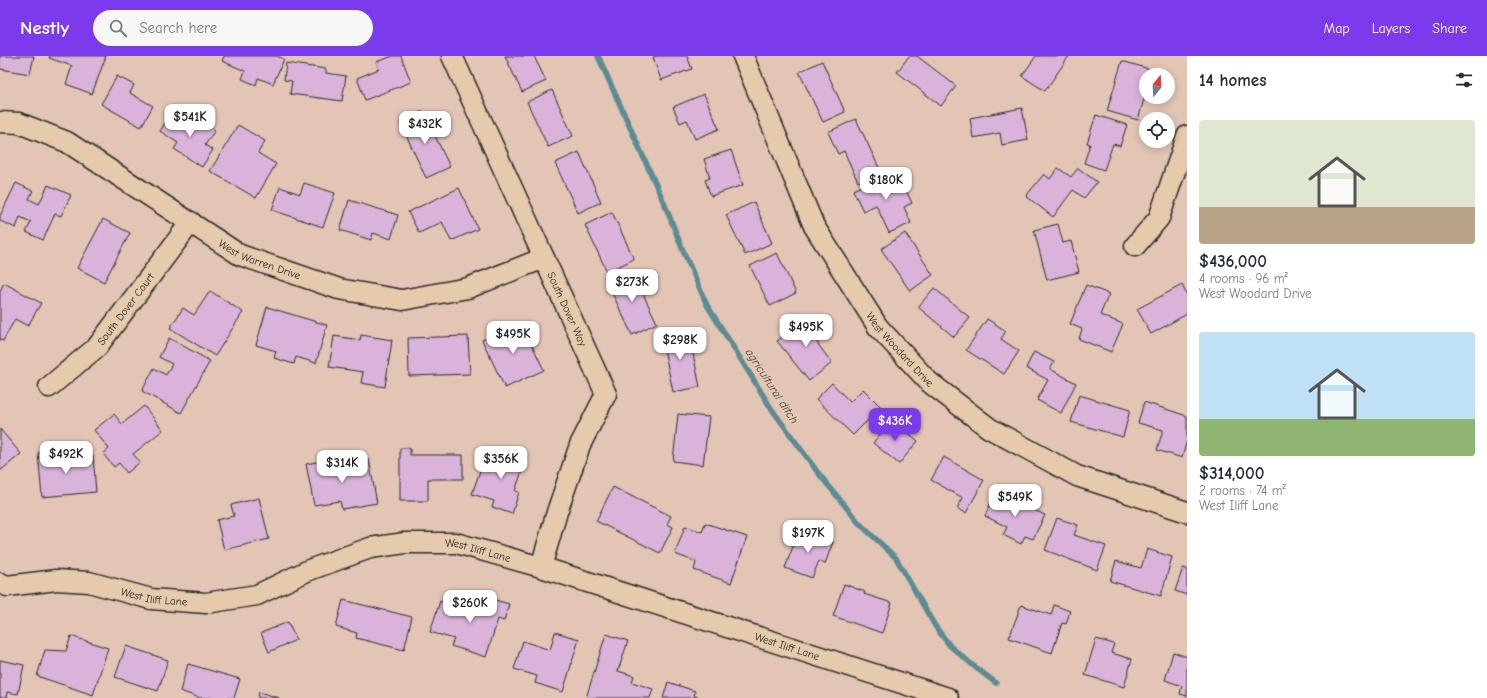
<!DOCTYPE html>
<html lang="en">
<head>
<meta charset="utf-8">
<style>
  :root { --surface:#fff; --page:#f6f6f7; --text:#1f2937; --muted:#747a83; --accent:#7c3aed }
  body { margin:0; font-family:"Comic Neue",sans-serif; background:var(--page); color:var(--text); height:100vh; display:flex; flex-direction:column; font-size:15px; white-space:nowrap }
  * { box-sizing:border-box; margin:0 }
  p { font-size:13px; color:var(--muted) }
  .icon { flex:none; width:22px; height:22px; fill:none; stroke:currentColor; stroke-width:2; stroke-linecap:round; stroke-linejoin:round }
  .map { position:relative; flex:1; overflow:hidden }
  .side { display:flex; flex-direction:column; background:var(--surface); width:300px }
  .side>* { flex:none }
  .needle { width:26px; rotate:18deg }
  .buttons { position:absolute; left:1139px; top:12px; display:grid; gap:8px }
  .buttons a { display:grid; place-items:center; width:36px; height:36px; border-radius:50%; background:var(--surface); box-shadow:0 2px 10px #0003; font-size:20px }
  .price { position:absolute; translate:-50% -34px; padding:0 9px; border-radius:8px; background:#fff; color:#222; font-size:13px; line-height:26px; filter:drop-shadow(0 1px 2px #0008) }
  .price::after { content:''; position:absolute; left:50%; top:24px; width:12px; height:9px; margin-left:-6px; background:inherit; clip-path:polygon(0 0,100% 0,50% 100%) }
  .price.active { background:var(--accent); color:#fff }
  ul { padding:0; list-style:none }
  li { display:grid; align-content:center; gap:8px; height:212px; padding:0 12px }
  li span { display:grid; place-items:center; height:124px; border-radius:4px; color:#555 }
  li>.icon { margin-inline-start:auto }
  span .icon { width:72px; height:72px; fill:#fffc; stroke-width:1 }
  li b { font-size:17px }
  h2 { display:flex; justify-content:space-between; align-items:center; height:48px; padding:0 12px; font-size:17px }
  header { display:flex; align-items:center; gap:24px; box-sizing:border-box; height:56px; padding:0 20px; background:var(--accent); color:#fff }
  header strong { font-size:19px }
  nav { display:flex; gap:22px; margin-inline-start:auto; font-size:14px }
  .search { width:280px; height:36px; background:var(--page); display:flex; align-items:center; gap:10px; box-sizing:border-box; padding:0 14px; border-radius:22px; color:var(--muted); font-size:15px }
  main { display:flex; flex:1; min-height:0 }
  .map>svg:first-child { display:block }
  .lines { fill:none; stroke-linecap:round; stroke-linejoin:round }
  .stream { stroke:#5c8b93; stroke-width:5.5 }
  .building { fill:#dab3db; stroke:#2b2b2b }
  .minor-casing { stroke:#2b2b2b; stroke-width:23 }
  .minor { stroke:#e5caac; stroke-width:20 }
  .labels { text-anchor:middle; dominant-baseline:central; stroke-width:3; stroke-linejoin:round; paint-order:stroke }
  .street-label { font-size:11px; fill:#2b2b2b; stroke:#e5caac }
  .water-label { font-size:12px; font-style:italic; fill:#374345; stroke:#e5caac }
</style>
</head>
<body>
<header>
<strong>Nestly</strong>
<div class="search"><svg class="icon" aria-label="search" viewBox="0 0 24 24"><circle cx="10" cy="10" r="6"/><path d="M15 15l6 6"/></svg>Search here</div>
<nav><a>Map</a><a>Layers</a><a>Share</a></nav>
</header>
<main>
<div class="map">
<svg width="1187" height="642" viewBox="0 0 1187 642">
  <rect width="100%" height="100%" fill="#e3c5b5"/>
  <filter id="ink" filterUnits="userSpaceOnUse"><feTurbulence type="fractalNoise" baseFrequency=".025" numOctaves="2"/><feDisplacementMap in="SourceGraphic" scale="8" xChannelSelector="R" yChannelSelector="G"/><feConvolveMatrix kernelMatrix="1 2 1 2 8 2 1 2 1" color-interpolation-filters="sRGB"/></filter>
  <g filter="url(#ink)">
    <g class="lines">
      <path class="stream" d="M598 0 665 149 684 197 707 249 771 352 819 418 859 467 896 502 935 570 950 590 975 611 996 627"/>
    </g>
    <path class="building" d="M0 0H34L30 18 0 13Z
      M50 0H106L92 38 66 28 72 10 49 2Z
      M224 0H277L284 3 273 28 258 22 256 29 242 23 245 15 222 5Z
      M393 0H401L411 26 365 44 357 22 379 13 376 6Z
      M505 0H534L546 25 522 36Z
      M657 0H687L692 13 661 24 653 1Z
      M909 0H917L956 30 941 50 897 16Z
      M1036 0H1069L1045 35 1022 20Z
      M822 5 845 56 823 66 799 16Z
      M1122 5 1153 14 1151 19H1146V36L1138 64 1107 55Z
      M286 7 326 13V17L346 20 342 45 290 38 292 25 284 24Z
      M117 20 134 29 130 37 153 50 141 71 101 48Z
      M552 34 573 80 548 91 527 46Z
      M704 38 719 73 695 83 687 64 680 67 673 51Z
      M1022 52 1028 84 1002 89 1000 77 973 82 970 62Z
      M423 55 450 111 426 122 400 66Z
      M172 56 193 69 197 62 215 74 205 89 213 94 202 111 174 93 178 87 160 75Z
      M1096 59 1127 69 1120 90 1113 88 1104 114 1084 107 1090 88 1087 87Z
      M856 63 881 116 858 126 844 95 838 98 828 76Z
      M238 69 265 85 258 97 276 108 256 142 210 115Z
      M731 94 743 129 711 140 705 124 710 122 704 103Z
      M579 96 601 146 578 157 555 107Z
      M1058 112 1071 121 1078 112 1097 126 1084 142 1073 134 1053 161 1026 140 1044 118 1050 123Z
      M883 120 887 128 900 122 912 147 904 151 911 167 889 177 876 149 863 155 853 134Z
      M16 127 33 135 29 143 39 148 48 129 71 139 61 160 55 158 43 184 26 176 31 166 20 161 16 172 0 165V160Z
      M304 127 335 137 323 171 272 154 280 131 300 138Z
      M459 132 478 173 451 185 442 166 419 177 408 156Z
      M349 144 398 159 391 183 373 177 371 184 340 174Z
      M754 146 772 187 745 199 726 159Z
      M612 156 634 203 607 216 585 169Z
      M103 163 130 177 104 226 77 212Z
      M1058 168 1063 187 1071 185 1079 216 1047 224 1034 174Z
      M905 177 933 219 910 235 881 193Z
      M777 197 796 237 770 250 750 210Z
      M632 215 657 267 632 279 607 226Z
      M4 227 41 247 28 270 15 263 3 285 0 284V235Z
      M1086 229 1109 238 1100 259 1123 268 1111 296 1079 283 1082 273 1070 268Z
      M1182 229 1187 239V258L1151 278 1137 253Z
      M934 232 970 262 954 281 918 251Z
      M210 235 243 256 215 300 170 272 183 252 194 259Z
      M267 251 327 269 316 307 296 301 294 308 274 302 276 295 256 289Z
      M808 260 825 281 817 287 832 307 809 325 777 285Z
      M987 263 1006 275 1001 283 1019 295 1004 318 966 294Z
      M521 266 544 314 505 332 482 284Z
      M688 274 700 331 673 336 661 279Z
      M361 279 392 284 385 331 361 327 363 316 329 311 334 280 360 284Z
      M468 280 470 318 409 320 408 282Z
      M169 282 210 305 181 357 142 335 154 312 166 319 172 308 159 301Z
      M1034 296 1054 306 1050 313 1076 327 1061 357 1037 344 1048 324 1026 312Z
      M832 327 850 346 863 333 881 351 853 379 816 343Z
      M1079 339 1130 354 1123 381 1071 366Z
      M1144 346 1187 360V384L1182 402 1157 394 1163 374 1138 367Z
      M144 350 163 374 133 398 140 406 127 417 119 407 114 411 103 398 109 393 94 374 114 358 122 368Z
      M678 358 709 361 703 409 673 405Z
      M892 363 918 385 899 408 873 387Z
      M0 373 21 398 0 415Z
      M500 391 527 401 515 435 519 436 512 458 492 451 494 445 472 438 484 403 495 407Z
      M400 392H410V399H463V423H428V445H400Z
      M59 395V402L93 400 96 436 42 441 38 397Z
      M944 401 984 424 966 457 957 452 963 442 931 424Z
      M327 404 328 411 369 404 377 447 342 453 340 445 314 449 306 408Z
      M613 431 671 460 667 468 673 471 660 497 596 465Z
      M995 436 1045 459 1033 483 1025 480 1021 488 1003 479 1007 471 985 460Z
      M259 442 269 483 224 494 217 464 234 460 231 449Z
      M1057 462 1078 469 1074 479 1106 490 1097 514 1045 494Z
      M705 467 747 481 731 527 694 514 696 506 675 498 685 470 702 476Z
      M799 474 833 486 825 508 819 505 812 522 785 512Z
      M1147 493 1172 501 1161 540 1110 525 1116 505 1141 512Z
      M1183 512 1187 513V539L1175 535Z
      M844 528 865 536 864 538 892 547 882 577 833 560Z
      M478 539 509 548 504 565 498 563 486 601 451 590 454 583 430 576 440 545 473 556Z
      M343 544 412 561 404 594 356 582 357 577 336 571Z
      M1021 549 1051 559 1054 549 1070 555 1066 568 1062 567 1052 597 1009 582Z
      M288 566 296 584 269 596 261 577Z
      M555 576 579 583 563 636 535 627 537 620 514 613 523 585 550 594Z
      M606 578 628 585 618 615 634 620 632 626 653 633 650 642H586Z
      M71 580 108 592 93 639 37 620 45 594 66 595Z
      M1096 583 1114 588 1111 597 1132 603 1124 631 1085 619Z
      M126 590 168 604 158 635 115 621Z
      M1173 596 1187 601V640L1180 638 1182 630 1165 624Z
      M0 604 24 609 18 638 7 636 6 642H0Z
      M188 608 240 623 234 642H200L180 635Z
      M668 626 695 635 694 640 701 642H663Z
      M259 636 279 642H258Z"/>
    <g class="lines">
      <defs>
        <g id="minor">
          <path id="s1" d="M452 0 606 338 580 389 557 456 541 511"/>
          <path id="s2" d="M743 0 814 170 878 271 929 326 989 372 1077 420 1187 456"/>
          <path id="s3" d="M0 66 19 67 67 86 240 199 339 233 402 244 468 232 544 202"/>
          <path d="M1135 190 1159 162 1187 80"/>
          <path id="s4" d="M49 331 97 291 191 166"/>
          <path id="s5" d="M0 527 7 530 56 524 89 526 151 543 206 547 257 539 309 514 370 492 405 487H456L541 511 948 642"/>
        </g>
      </defs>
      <use href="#minor" class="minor-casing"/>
      <use href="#minor" class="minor"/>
    </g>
  </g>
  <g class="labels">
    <g class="street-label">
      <text stroke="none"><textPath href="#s3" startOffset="297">West Warren Drive</textPath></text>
      <text stroke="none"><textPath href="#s4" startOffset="110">South Dover Court</textPath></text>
      <text stroke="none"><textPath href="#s1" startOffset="278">South Dover Way</textPath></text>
      <text stroke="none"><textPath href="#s2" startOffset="335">West Woodard Drive</textPath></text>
      <text stroke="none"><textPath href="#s5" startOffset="493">West Iliff Lane</textPath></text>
      <text stroke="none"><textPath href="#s5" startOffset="157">West Iliff Lane</textPath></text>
      <text stroke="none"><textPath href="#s5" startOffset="817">West Iliff Lane</textPath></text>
    </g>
    <g class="water-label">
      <text transform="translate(772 330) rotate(57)">agricultural ditch</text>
    </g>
  </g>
</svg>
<div class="buttons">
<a><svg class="needle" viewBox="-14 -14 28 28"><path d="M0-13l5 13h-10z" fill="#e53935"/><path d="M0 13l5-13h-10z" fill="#747a83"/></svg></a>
<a><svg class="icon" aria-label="locate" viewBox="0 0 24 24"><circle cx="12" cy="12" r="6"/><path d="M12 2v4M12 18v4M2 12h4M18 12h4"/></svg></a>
</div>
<b class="price" style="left:190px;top:82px">$541K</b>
<b class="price" style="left:425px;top:89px">$432K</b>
<b class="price" style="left:886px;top:145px">$180K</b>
<b class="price" style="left:632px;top:247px">$273K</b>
<b class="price" style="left:806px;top:292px">$495K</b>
<b class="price" style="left:513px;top:299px">$495K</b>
<b class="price" style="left:680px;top:305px">$298K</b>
<b class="price active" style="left:895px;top:386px">$436K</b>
<b class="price" style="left:66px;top:419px">$492K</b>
<b class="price" style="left:501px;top:424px">$356K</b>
<b class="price" style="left:342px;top:428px">$314K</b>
<b class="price" style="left:1015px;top:462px">$549K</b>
<b class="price" style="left:808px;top:498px">$197K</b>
<b class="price" style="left:470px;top:568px">$260K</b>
</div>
<section class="side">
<h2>14 homes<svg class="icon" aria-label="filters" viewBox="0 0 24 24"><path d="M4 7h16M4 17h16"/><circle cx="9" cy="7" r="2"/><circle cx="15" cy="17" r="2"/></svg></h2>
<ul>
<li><span style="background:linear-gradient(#dfe7d0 70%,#b9a48a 0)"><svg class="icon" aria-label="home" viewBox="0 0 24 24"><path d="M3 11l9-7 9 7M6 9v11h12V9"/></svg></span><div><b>$436,000</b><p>4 rooms · 96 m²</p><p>West Woodard Drive</p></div></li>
<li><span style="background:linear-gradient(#bfe0f5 70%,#8fb573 0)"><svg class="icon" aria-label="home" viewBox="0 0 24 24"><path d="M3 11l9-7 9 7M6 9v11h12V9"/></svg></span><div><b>$314,000</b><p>2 rooms · 74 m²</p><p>West Iliff Lane</p></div></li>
</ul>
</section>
</main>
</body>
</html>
